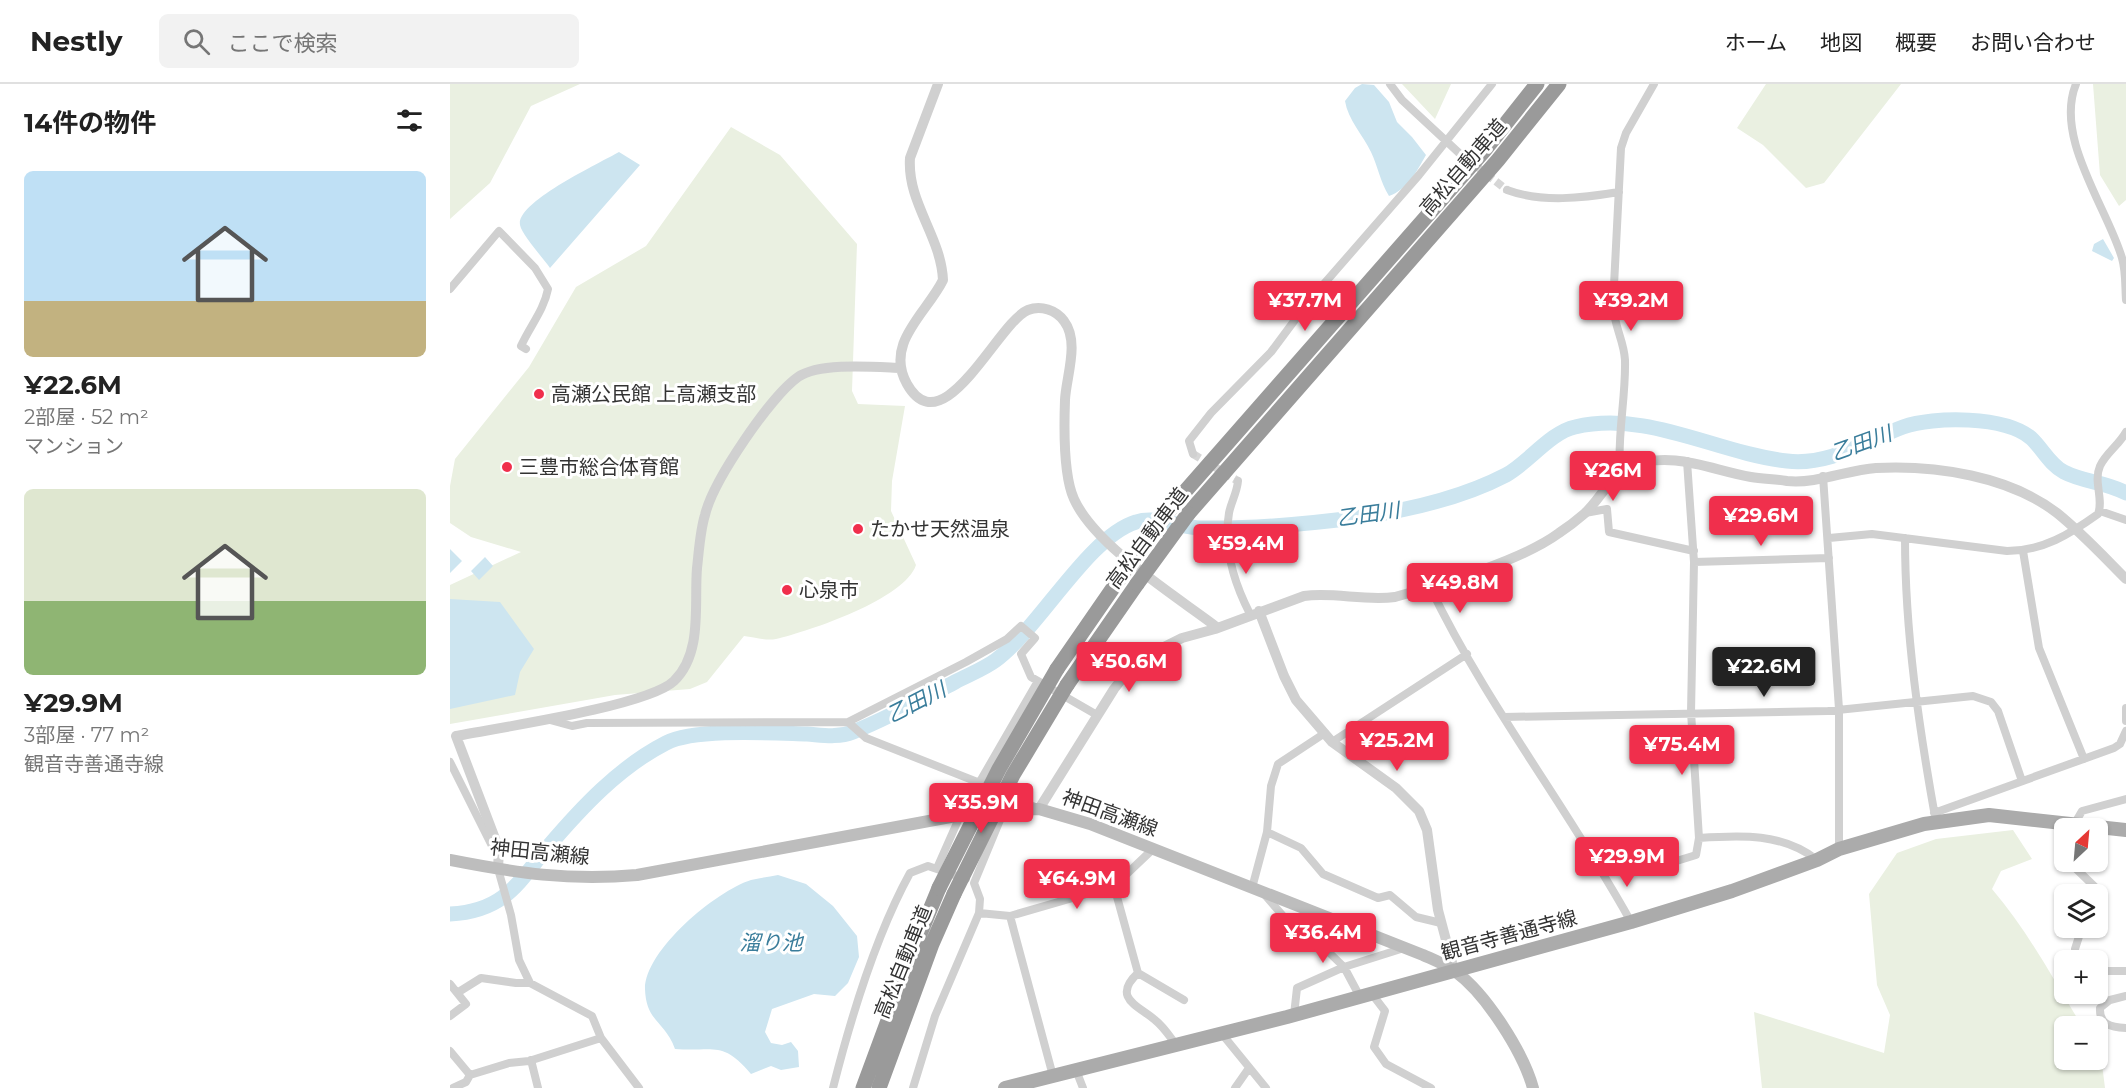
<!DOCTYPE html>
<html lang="ja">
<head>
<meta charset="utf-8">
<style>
  :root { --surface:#fff; --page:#f2f2f2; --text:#222; --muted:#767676; --line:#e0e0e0; --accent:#f02f4c }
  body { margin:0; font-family:Montserrat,"Noto Sans JP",sans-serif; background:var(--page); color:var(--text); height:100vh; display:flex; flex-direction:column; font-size:22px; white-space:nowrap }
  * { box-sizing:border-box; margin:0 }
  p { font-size:20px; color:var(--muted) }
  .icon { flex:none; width:33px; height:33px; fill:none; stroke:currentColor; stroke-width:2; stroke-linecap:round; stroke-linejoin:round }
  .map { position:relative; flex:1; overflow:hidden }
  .panel { display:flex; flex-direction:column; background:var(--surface); width:450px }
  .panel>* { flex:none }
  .needle { width:39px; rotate:26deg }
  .tools { position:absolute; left:1604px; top:734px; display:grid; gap:12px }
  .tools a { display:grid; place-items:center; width:54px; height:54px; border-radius:9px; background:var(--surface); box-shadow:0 2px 4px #0004; font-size:30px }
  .price { position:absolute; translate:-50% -51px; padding:0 14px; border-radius:6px; background:var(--accent); color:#fff; font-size:20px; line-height:39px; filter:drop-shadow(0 2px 3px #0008) }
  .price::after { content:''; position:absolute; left:50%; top:36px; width:18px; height:14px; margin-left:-9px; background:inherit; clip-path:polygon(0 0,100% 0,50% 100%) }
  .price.on { background:#222; color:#fff }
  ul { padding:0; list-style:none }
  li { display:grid; align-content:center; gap:12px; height:318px; padding:0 24px }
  li span { display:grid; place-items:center; height:186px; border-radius:9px; color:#555 }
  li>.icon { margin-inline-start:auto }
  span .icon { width:108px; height:108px; fill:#fffc; stroke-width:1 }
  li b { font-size:26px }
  h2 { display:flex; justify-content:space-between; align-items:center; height:72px; padding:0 24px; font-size:26px }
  header { display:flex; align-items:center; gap:36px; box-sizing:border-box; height:84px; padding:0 30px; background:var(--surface); border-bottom:2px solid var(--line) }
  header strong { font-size:28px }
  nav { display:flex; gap:33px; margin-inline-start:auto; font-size:21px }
  .search { width:420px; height:54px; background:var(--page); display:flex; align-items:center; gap:15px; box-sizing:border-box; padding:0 21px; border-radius:9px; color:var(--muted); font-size:22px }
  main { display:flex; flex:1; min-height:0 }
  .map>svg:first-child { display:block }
  .green { fill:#eaf0e1 }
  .water { fill:#cde5f0 }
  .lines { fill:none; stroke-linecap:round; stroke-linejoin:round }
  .river { stroke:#cde5f0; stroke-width:15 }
  .minor-tunnel { stroke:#d6d6d6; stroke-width:8; stroke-dasharray:8 4; stroke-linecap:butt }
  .minor { stroke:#d0d0d0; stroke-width:8 }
  .tertiary { stroke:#d0d0d0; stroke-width:10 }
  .secondary { stroke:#bdbdbd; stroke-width:12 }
  .primary { stroke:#ababab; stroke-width:14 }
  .motorway { stroke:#9a9a9a; stroke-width:15 }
  .motorway-bridge { stroke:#9a9a9a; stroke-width:15 }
  .poi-dot { fill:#f02f4c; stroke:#fff; stroke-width:2 }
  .labels { text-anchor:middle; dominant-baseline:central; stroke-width:6; stroke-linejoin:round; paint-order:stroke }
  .street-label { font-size:20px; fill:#333; stroke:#fff }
  .poi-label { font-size:20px; fill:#333; stroke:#fff; text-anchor:start }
  .water-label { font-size:21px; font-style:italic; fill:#3a7d9b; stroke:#fff }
</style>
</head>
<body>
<header>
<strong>Nestly</strong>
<div class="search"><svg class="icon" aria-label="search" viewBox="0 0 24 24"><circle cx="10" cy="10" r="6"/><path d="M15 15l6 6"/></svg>ここで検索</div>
<nav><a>ホーム</a><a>地図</a><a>概要</a><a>お問い合わせ</a></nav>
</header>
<main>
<section class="panel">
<h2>14件の物件<svg class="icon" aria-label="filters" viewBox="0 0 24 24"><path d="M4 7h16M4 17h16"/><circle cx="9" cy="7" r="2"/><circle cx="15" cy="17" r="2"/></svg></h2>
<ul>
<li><span style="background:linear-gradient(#bfe0f5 70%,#c2b280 0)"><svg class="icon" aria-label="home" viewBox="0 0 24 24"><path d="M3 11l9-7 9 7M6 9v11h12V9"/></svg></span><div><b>¥22.6M</b><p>2部屋 · 52 m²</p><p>マンション</p></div></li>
<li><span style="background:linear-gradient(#dfe7d0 60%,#8fb573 0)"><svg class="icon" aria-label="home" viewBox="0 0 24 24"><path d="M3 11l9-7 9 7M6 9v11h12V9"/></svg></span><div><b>¥29.9M</b><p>3部屋 · 77 m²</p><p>観音寺善通寺線</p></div></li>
</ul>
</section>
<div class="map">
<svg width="1676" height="1004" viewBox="0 0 1676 1004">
  <rect width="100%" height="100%" fill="#fff"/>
  <path class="green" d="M0 0H130L81 22 40 99 0 135Z
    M952 0H1001L985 35Z
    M1316 0H1451L1374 99 1356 104 1313 61 1287 44Z
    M1643 0H1676V116L1669 122 1650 91Z
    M281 43 330 71 407 160 402 307 408 320 455 322 442 397 441 427 466 481C455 515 360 547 326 555 316 557 304 553 294 552L257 598 240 605 165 611 0 640V501L71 468 21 453 0 439V402L5 375 79 283 126 203 196 162Z
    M1563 746 1582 775 1551 787 1542 805C1578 847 1603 895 1632 942H1614V975H1647V965L1651 972 1655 1004H1312L1304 928 1434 969 1440 931 1427 901 1419 810 1447 769 1486 755Z"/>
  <path class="water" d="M912 0 924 1 939 18 947 38 962 53 976 71C967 87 957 106 939 112 930 97 928 83 921 68 913 51 898 36 895 17L905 4Z
    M169 68 190 81 100 184C93 174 72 151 70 141 66 118 150 79 169 68Z
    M1653 155 1664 174 1662 177 1642 167 1644 160Z
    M0 465 12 477 0 489Z
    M35 473 43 482 29 496 21 487Z
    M0 515 50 518 84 565 70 588 65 611 0 625Z
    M328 791 356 800 383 822 407 852 409 873 398 899 385 912 364 910 322 925 315 948 321 959 332 961 341 958 348 967 349 983 331 986 321 982 301 990C272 956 265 968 225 965 215 937 196 938 195 905 195 866 266 807 301 796 309 794 319 793 328 791Z"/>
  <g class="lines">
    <path class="river" d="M0 830C19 829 37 825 53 813 70 801 83 780 97 764 131 724 169 683 216 659 245 644 322 649 357 650 372 651 388 654 403 648 438 634 471 616 505 598 518 591 534 585 546 576 590 543 638 453 686 438 706 431 731 444 751 444 805 445 858 440 911 433 959 426 1012 414 1056 391 1078 379 1101 348 1125 343 1198 326 1266 369 1337 377 1380 382 1415 357 1453 343 1484 332 1555 332 1581 354 1592 364 1600 381 1614 388 1633 398 1656 398 1676 409"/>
    <path class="minor-tunnel" d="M1008 68 1057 106
      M743 370 788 397"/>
    <path class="minor" d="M940 0 952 16 1008 68
      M1626 0C1604 54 1657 123 1672 174 1676 187 1675 203 1676 216
      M1057 106C1092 119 1133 114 1169 108
      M0 205 49 147 85 184 98 205C94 226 80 242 71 262L76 265
      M743 370 739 357 761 329 821 268 859 217 969 91 1042 0
      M1170 389C1167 351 1176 314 1175 276 1174 257 1164 242 1163 221L1171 64 1176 49 1204 0
      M1373 392 1389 625V765
      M788 397C787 409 781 418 779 429 773 465 784 499 800 530
      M1650 427 1676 436
      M1135 429 1157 425 1159 448 1244 467
      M1379 454 1422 450 1557 467C1593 467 1620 450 1648 430 1654 415 1643 398 1650 382 1656 369 1669 361 1676 348
      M1455 454C1455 549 1469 644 1486 738
      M1573 467 1589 564 1634 675
      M1244 478 1379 474
      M980 503C1036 620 1118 724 1181 838
      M1676 624V637
      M1054 633 1378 627 1523 612 1541 618 1548 627 1572 697
      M100 636 122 642 137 639 398 638 516 578 557 555 571 542 585 554 571 570 581 593 647 631
      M398 638 416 654 535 701
      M882 658 1017 570
      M0 678 48 774
      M552 708 587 724
      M1484 729 1664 664 1670 660 1676 647
      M1606 737 1614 770
      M1625 739 1632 727 1676 715
      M817 748 851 764 873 790 928 814 940 811 966 833 991 839
      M1249 754C1291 751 1333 749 1367 776
      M1618 777 1645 803 1646 810
      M487 784 510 732 588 597
      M48 785 61 831 69 876 80 899 142 932 151 954 189 1004
      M1150 785 1160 781 1194 787 1246 771 1249 754 1241 628 1244 478 1237 377
      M664 802 688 889C661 914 689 922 705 936 714 943 720 953 727 962
      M802 804 817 748 821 702 828 680 875 649
      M814 810 847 848 861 851 894 883 954 864
      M529 829 560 832 664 802 703 765
      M560 832 603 992
      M1626 876 1625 865 1632 843
      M1647 887H1676
      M688 889 734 916
      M0 900 16 920 0 932
      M7 909 31 894 66 899H80
      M922 910 935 927 924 963 936 980 981 1004
      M1676 912 1660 916 1650 924C1649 941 1661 943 1676 944
      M844 931 847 904 894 883 910 913
      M772 950 816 1004
      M0 967 20 991
      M81 976 88 1004
      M626 986 633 1004
      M3 1004 16 998 20 991 59 979 79 977 151 954
      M383 1004C400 937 427 849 460 789L478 782 516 795
      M463 1004 485 932 529 829 530 815 524 799 555 724
      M785 1004 799 984"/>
    <path class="tertiary" d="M488 0 460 74C457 119 491 152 493 196 477 229 434 259 457 300 493 364 548 238 578 226 591 221 606 226 614 237 630 258 616 293 615 316 614 343 613 391 624 415 645 462 726 512 768 544
      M809 527 834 592 846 616 882 658 946 704 969 727 977 746 988 826 1004 886
      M589 725 664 605 686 577 732 554 765 545 854 512C884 508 914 517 945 513 991 500 1071 477 1109 449 1118 443 1126 437 1134 430 1150 416 1161 390 1181 382 1222 366 1261 386 1301 393 1313 395 1325 395 1337 397 1367 400 1397 386 1426 384 1486 381 1559 392 1607 429 1632 449 1654 473 1676 495
      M48 785 49 765 6 652C47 644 198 622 224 597 253 569 244 520 247 484 249 467 250 447 255 431 263 397 320 313 348 293 370 278 425 283 451 284"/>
    <path class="secondary" d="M0 776C66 789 119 797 187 791L533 727 589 725 640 740 973 871C984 876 997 881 1006 888 1036 910 1073 968 1083 1004"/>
    <path class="primary" d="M555 1004 837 933 1181 838 1282 807 1367 776 1389 765 1474 740 1539 731 1676 746"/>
    <path class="motorway" d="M724 420 1034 67 1087 0
      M738 430 1048 76 1109 0
      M607 585 672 491
      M617 601 687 500
      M413 1004 470 850 489 804
      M429 1004 482 860 504 810"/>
    <path class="motorway-bridge" d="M672 491 724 420
      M687 500 738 430
      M489 804 549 685 607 585
      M504 810 563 691 617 601"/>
  </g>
  <g class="poi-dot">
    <circle cx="89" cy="310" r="6"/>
    <circle cx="57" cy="383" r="6"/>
    <circle cx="408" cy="445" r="6"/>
    <circle cx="337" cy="506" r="6"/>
  </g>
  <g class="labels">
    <g class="street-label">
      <text transform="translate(1013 83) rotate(-49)">高松自動車道</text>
      <text transform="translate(697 454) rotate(-53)">高松自動車道</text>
      <text transform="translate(660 729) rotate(20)">神田高瀬線</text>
      <text transform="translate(90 768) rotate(6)">神田高瀬線</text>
      <text transform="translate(1059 851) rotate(-15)">観音寺善通寺線</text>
      <text transform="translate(453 878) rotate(-68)">高松自動車道</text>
    </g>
    <g class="poi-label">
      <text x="101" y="310">高瀬公民館 上高瀬支部</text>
      <text x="69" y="383">三豊市総合体育館</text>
      <text x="420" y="445">たかせ天然温泉</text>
      <text x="349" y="506">心泉市</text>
    </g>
    <g class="water-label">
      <text transform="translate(1411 359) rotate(-20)">乙田川</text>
      <text transform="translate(918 430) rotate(-8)">乙田川</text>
      <text transform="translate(466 618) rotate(-27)">乙田川</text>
      <text x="321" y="858">溜り池</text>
    </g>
  </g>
</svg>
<div class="tools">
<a><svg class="needle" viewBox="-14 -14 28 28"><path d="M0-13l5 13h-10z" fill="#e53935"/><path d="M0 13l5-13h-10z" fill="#767676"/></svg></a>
<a><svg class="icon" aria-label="layers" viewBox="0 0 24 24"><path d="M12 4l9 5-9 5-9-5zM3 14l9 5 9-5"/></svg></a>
<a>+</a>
<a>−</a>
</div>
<b class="price" style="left:855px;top:248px">¥37.7M</b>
<b class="price" style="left:1181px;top:248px">¥39.2M</b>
<b class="price" style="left:1163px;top:418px">¥26M</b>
<b class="price" style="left:1311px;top:463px">¥29.6M</b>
<b class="price" style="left:796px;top:491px">¥59.4M</b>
<b class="price" style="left:1010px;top:530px">¥49.8M</b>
<b class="price" style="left:679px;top:609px">¥50.6M</b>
<b class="price on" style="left:1314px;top:614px">¥22.6M</b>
<b class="price" style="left:947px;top:688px">¥25.2M</b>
<b class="price" style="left:1232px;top:692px">¥75.4M</b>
<b class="price" style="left:531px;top:750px">¥35.9M</b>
<b class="price" style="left:1177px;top:804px">¥29.9M</b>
<b class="price" style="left:627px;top:826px">¥64.9M</b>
<b class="price" style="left:873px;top:880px">¥36.4M</b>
</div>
</main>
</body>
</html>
